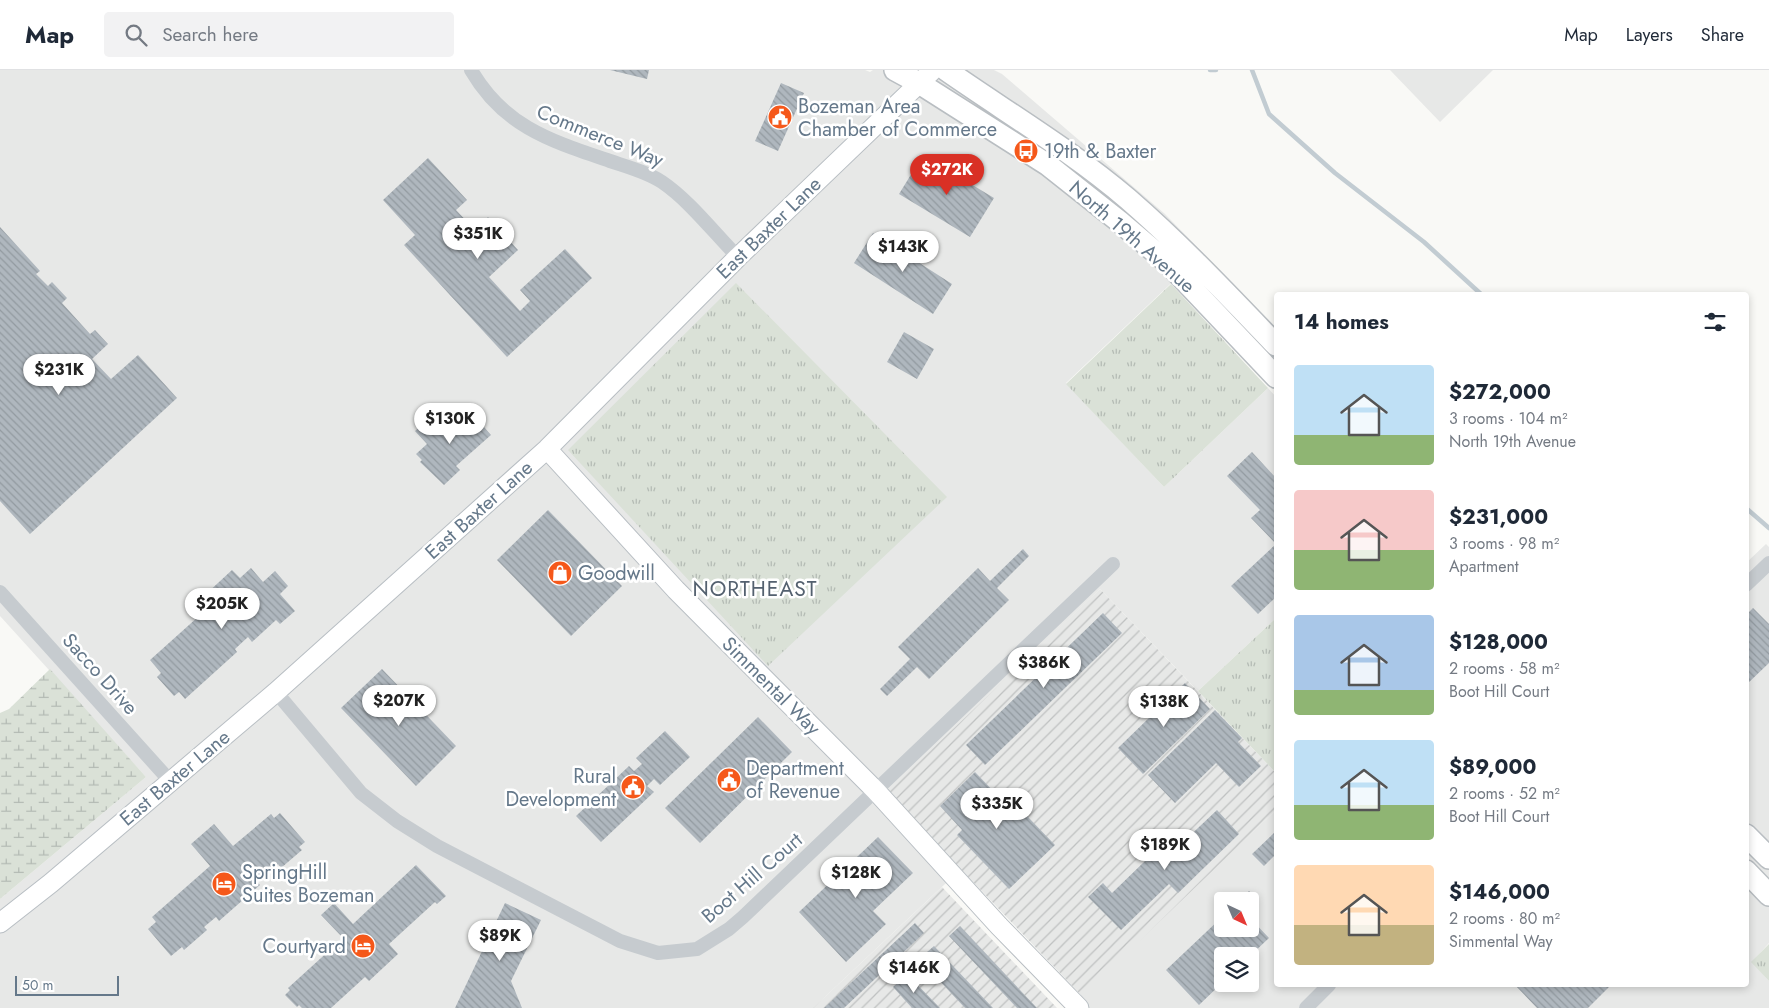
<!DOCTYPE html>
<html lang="en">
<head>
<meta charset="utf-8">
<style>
  :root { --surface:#fff; --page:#f2f2f3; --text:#1f2937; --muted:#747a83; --line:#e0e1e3; --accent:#d93025 }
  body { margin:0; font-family:Jost,sans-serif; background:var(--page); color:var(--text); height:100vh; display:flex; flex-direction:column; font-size:19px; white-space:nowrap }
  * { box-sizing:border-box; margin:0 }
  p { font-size:16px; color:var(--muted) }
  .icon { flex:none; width:28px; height:28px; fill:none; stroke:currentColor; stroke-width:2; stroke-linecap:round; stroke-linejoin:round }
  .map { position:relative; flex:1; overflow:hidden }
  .side { position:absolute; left:1274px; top:222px; width:475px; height:695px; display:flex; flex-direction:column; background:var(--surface); border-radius:5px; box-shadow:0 2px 8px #0003 }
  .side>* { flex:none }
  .needle { width:32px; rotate:136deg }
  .buttons { position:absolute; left:1214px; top:822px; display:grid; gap:10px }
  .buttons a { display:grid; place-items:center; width:45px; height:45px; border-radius:5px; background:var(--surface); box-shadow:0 2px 8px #0003; font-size:25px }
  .scale { position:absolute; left:15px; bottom:12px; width:104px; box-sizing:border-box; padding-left:5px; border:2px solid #65788a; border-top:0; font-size:14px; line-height:18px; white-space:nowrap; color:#65788a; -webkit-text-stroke:4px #fff; paint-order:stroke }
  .price { position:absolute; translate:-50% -42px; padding:0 11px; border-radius:18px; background:#fff; color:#222; font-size:16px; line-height:32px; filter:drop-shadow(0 1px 2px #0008) }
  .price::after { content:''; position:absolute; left:50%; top:30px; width:15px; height:11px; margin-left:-8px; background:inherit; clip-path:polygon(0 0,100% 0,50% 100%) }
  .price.active { background:var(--accent); color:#fff }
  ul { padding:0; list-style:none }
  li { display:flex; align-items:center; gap:15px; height:125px; padding:0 20px }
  li span { display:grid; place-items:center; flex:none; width:140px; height:100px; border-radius:5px; color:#555 }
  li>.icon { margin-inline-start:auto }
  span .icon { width:60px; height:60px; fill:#fffc; stroke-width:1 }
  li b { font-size:21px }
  h2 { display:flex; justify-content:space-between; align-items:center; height:60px; padding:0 20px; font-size:21px }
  header { display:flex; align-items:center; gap:30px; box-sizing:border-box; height:70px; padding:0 25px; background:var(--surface); border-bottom:1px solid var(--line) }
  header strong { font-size:24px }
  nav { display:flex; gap:28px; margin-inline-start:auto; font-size:18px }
  .search { width:350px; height:45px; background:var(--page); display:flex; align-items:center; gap:12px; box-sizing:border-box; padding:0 18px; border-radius:5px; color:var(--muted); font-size:19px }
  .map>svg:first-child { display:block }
  .built { fill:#e7e8e7; fill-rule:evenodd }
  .industrial { fill:url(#industrial-furrows) }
  .grass { fill:url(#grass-tufts) }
  .wetland { fill:url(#wetland-marsh) }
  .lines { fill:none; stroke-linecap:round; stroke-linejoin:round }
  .stream { stroke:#c2ccd2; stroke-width:4.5 }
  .building { fill:url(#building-back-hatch) }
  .secondary-casing { stroke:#b8bec3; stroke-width:21 }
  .primary-casing { stroke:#b9bec2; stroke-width:24 }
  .street { stroke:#c6cbcf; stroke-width:14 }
  .secondary { stroke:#fff; stroke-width:19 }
  .primary { stroke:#fff; stroke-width:21 }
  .labels { text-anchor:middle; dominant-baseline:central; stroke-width:5; stroke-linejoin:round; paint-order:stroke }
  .poi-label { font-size:20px; fill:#65788a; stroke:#fff; text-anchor:start }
  .street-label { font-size:20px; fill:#65788a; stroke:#fff }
  .neighbourhood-label { font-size:21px; letter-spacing:1px; fill:#54616f; stroke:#fff }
</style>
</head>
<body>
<header>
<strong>Map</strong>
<div class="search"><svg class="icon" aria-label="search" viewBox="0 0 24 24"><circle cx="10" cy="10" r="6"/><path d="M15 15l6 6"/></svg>Search here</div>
<nav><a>Map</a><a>Layers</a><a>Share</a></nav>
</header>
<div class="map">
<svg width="1769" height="938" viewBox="0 0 1769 938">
  <defs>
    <pattern id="industrial-furrows" width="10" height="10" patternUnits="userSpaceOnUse" patternTransform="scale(1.25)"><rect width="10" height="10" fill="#e7e8e7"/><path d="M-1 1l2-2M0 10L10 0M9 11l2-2" fill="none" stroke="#bfc1c1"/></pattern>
    <pattern id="grass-tufts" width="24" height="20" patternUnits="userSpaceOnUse" patternTransform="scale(1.25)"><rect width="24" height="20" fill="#dae1d7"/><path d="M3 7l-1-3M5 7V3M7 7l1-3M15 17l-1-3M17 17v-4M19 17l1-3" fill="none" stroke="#b4bbb4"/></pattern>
    <pattern id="wetland-marsh" width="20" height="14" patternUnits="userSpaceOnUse" patternTransform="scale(1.25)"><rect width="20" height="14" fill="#dae1d7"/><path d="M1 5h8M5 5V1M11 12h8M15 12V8" fill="none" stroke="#b4bbb4"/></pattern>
    <pattern id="building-back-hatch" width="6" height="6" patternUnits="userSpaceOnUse" patternTransform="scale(1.25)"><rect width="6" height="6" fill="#afb7be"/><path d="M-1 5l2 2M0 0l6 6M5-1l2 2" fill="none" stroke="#929aa0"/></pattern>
  </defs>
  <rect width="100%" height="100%" fill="#f9f9f6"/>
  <path class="built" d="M0 0H865L870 2 873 0H994L1002 4 1165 144 1203 183 1066 313 1164 417 1268 318 1276 327V548L1198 621 1100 519 888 723 961 799 813 938H0V829L146 707 0 546Z
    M1390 0H1493L1440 52Z
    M1766 474 1769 477V873L1752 892 1769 911V938H1067L1276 740V915H1746V493ZM1222 831H1250V859H1222ZM1222 886H1250V914H1222Z"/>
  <path class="industrial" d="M1100 519 1276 703V740L1082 926 887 722Z
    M942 817 1057 938H813Z"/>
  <path class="grass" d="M736 213 947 427 768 596 568 380Z
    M1171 214 1268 318 1164 417 1066 314Z
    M1276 548V703L1198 621Z
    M1769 874V911L1751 892Z"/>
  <path class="wetland" d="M50 599 146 707 0 829V643L9 639Z"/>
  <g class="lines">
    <path class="stream" d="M1210 0H1216
      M1252 0 1269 44 1335 103 1424 172 1482 225
      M1746 438 1769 458"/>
  </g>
  <path class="building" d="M610 0H649L647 9Z
    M781 13 804 23 778 81 755 71Z
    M923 85 994 128 970 167 899 124Z
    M428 88 467 130 456 140 475 160 488 147 518 180 489 207 520 241 530 231 520 220 565 179 592 208 507 287 404 175 415 165 383 130Z
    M0 157 40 201 36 204 48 216 52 212 67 228 62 233 90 264 95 260 108 274 92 289 111 309 138 285 177 328 30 464 0 431Z
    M873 163 952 214 933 244 854 193Z
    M904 262 934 279 917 309 887 292Z
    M463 342 471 352 476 348 491 365 456 396 460 400 444 415 420 392 422 390 416 384 427 374 415 361 430 348 442 361Z
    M1252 382 1276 408V527L1258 544 1231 516 1276 474 1251 448 1260 440 1227 406Z
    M548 440 622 516 571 566 497 490Z
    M1023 479 1029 486 997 518 1009 530 929 609 917 597 887 626 880 619 910 589 898 577 978 498 990 511Z
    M251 498 263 512 275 501 288 516 280 524 295 541 280 554 276 550 252 572 248 567 235 579 237 582 185 629 179 622 174 626 157 607 161 603 150 590 199 546 202 550 216 538 205 525 232 500 240 508Z
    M1753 538 1769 554V593L1746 615V545Z
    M1103 543 1122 563 985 695 966 675Z
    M382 599 456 676 416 716 341 638Z
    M1185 613 1210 639 1143 704 1118 678Z
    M1215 640 1242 668 1238 672 1261 696 1239 717 1216 693 1175 733 1148 705Z
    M758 647 792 682 700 773 665 738Z
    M665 661 690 687 660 715 654 709 647 716 654 722 601 772 576 746 629 696 634 701 642 694 636 688Z
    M975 702 1000 728 1005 723 1055 775 1009 819 957 765 962 760 940 736Z
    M1217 740 1239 764 1178 823 1169 814 1121 860 1088 827 1103 813 1112 823 1171 766 1180 775Z
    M280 743 305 772 299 777 302 780 281 798 278 794 257 812 260 815 219 851 216 847 204 857 207 860 184 880 182 877 171 886 148 859 156 852 152 847 210 796 191 774 214 754 233 776 271 744 274 748Z
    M1274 763 1276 765V784L1264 796 1252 784Z
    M878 767 913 803 873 841 886 854 846 892 799 842Z
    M416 795 446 826 437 834 435 832 389 874 398 884 369 911 365 907 331 938H302L299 935 297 937 285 925 290 920 288 918 343 868 321 845 334 833 353 854Z
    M1249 821 1258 830 1250 838V831H1239Z
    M505 833 541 850 511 911 522 938H455Z
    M1222 847V859H1250V848L1269 868 1250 886H1222V913L1199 935 1166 900Z
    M915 853 924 863 844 938H824Z
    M960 856 1037 938H1017L949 866Z
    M934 876 993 938H965L919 889Z
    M907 904 940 938H912L893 917Z
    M1515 915H1609L1610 916 1588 938H1537Z"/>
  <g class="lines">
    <defs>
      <path id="secondary" d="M547 379 676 520 876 721 999 856 1079 938
        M0 853 51 813 276 622 547 379 738 187 933 0"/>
      <path id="primary" d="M895 0 919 13 1048 95 1120 152 1168 193 1276 307
        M946 0C1006 42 1072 81 1128 129 1181 175 1228 225 1276 275
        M1746 765 1769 788
        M1746 801 1769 825"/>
    </defs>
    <use href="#secondary" class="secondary-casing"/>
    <use href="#primary" class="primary-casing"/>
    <path class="street" d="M471 0C504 57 551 71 610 91 628 97 647 102 662 112 690 131 715 164 738 187
      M1746 515 1769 493
      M0 522 171 712
      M276 622 361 723 397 751 437 776 620 871 658 883 697 879 729 859 743 847 1113 494
      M1306 938 1329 915"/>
    <use href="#secondary" class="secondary"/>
    <use href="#primary" class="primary"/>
  </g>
  <defs>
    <symbol id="civic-disc" viewBox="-11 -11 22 22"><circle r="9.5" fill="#f5581a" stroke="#fff"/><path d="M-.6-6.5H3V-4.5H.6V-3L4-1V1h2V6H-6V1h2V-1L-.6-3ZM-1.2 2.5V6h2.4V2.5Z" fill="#fff"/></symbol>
    <symbol id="bus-disc" viewBox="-11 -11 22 22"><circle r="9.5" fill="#f5581a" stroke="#fff"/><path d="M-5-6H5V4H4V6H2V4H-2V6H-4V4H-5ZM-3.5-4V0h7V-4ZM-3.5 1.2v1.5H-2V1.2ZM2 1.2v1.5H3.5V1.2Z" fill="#fff"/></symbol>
    <symbol id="shop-disc" viewBox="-11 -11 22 22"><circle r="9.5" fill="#f5581a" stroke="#fff"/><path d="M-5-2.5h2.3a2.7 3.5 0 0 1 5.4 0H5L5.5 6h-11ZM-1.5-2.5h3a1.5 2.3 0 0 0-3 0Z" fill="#fff"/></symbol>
    <symbol id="hotel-disc" viewBox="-11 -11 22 22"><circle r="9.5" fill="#f5581a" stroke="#fff"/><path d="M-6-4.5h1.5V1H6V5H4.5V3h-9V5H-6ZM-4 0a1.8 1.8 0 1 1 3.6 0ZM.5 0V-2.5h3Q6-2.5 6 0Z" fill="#fff"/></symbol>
  </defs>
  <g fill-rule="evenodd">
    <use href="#civic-disc" x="766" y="33" width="28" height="28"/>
    <use href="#bus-disc" x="1012" y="67" width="28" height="28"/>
    <use href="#shop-disc" x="546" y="489" width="28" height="28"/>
    <use href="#civic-disc" x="715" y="696" width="28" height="28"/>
    <use href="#civic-disc" x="619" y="703" width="28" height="28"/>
    <use href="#hotel-disc" x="210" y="800" width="28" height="28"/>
    <use href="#hotel-disc" x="349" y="862" width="28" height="28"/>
  </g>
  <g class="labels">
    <g class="poi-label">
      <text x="798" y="36">Bozeman Area<tspan x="798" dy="23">Chamber of Commerce</tspan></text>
      <text x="1044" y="81">19th &amp; Baxter</text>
      <text x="578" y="503">Goodwill</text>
      <text x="746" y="698">Department<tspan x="746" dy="23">of Revenue</tspan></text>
      <text x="616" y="706" text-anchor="end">Rural<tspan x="616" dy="23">Development</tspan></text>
      <text x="242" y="802">SpringHill<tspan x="242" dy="23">Suites Bozeman</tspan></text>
      <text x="346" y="876" text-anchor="end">Courtyard</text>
    </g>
    <g class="street-label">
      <text transform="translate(600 66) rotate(22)">Commerce Way</text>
      <text transform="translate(769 158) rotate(-44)">East Baxter Lane</text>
      <text transform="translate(1132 167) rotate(41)">North 19th Avenue</text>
      <text transform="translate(479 440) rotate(-42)">East Baxter Lane</text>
      <text transform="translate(100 604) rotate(48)">Sacco Drive</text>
      <text transform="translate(771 616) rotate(45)">Simmental Way</text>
      <text transform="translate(175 708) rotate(-40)">East Baxter Lane</text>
      <text transform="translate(752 808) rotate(-41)">Boot Hill Court</text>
    </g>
    <g class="neighbourhood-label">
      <text x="755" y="519">NORTHEAST</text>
    </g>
  </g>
</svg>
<div class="buttons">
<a><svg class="needle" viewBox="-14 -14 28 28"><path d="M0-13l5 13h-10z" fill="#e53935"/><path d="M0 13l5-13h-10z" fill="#747a83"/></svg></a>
<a><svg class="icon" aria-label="layers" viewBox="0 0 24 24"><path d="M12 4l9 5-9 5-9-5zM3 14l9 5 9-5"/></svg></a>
</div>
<div class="scale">50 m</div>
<b class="price active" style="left:947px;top:126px">$272K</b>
<b class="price" style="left:478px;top:190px">$351K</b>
<b class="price" style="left:903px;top:203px">$143K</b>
<b class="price" style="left:59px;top:326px">$231K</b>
<b class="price" style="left:450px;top:375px">$130K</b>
<b class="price" style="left:222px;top:560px">$205K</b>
<b class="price" style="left:1044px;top:619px">$386K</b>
<b class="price" style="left:399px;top:657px">$207K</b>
<b class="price" style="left:1164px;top:658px">$138K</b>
<b class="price" style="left:997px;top:760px">$335K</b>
<b class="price" style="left:1165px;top:801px">$189K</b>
<b class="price" style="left:856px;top:829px">$128K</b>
<b class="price" style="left:500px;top:892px">$89K</b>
<b class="price" style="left:914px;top:924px">$146K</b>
<section class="side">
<h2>14 homes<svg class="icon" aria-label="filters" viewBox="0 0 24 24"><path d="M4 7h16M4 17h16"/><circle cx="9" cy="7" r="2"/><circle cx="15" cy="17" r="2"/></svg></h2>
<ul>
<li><span style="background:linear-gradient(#bfe0f5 70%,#8fb573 0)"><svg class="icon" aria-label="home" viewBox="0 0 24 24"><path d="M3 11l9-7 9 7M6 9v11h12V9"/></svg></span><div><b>$272,000</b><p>3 rooms · 104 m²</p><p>North 19th Avenue</p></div></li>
<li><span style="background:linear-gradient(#f6c9c9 60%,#8fb573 0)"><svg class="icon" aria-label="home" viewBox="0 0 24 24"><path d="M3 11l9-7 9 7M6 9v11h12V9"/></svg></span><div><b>$231,000</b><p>3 rooms · 98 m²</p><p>Apartment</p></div></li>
<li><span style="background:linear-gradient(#a9c7e8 75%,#8fb573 0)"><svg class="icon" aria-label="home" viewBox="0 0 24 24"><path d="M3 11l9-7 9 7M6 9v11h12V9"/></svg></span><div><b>$128,000</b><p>2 rooms · 58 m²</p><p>Boot Hill Court</p></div></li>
<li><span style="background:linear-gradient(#bfe0f5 65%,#8fb573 0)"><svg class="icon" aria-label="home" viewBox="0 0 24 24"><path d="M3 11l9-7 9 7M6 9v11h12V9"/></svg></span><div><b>$89,000</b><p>2 rooms · 52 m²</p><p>Boot Hill Court</p></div></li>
<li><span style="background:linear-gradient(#ffd9b3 60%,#c2b280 0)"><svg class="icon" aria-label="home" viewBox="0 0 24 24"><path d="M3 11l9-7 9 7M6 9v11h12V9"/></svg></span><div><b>$146,000</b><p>2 rooms · 80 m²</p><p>Simmental Way</p></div></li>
</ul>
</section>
</div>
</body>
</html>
